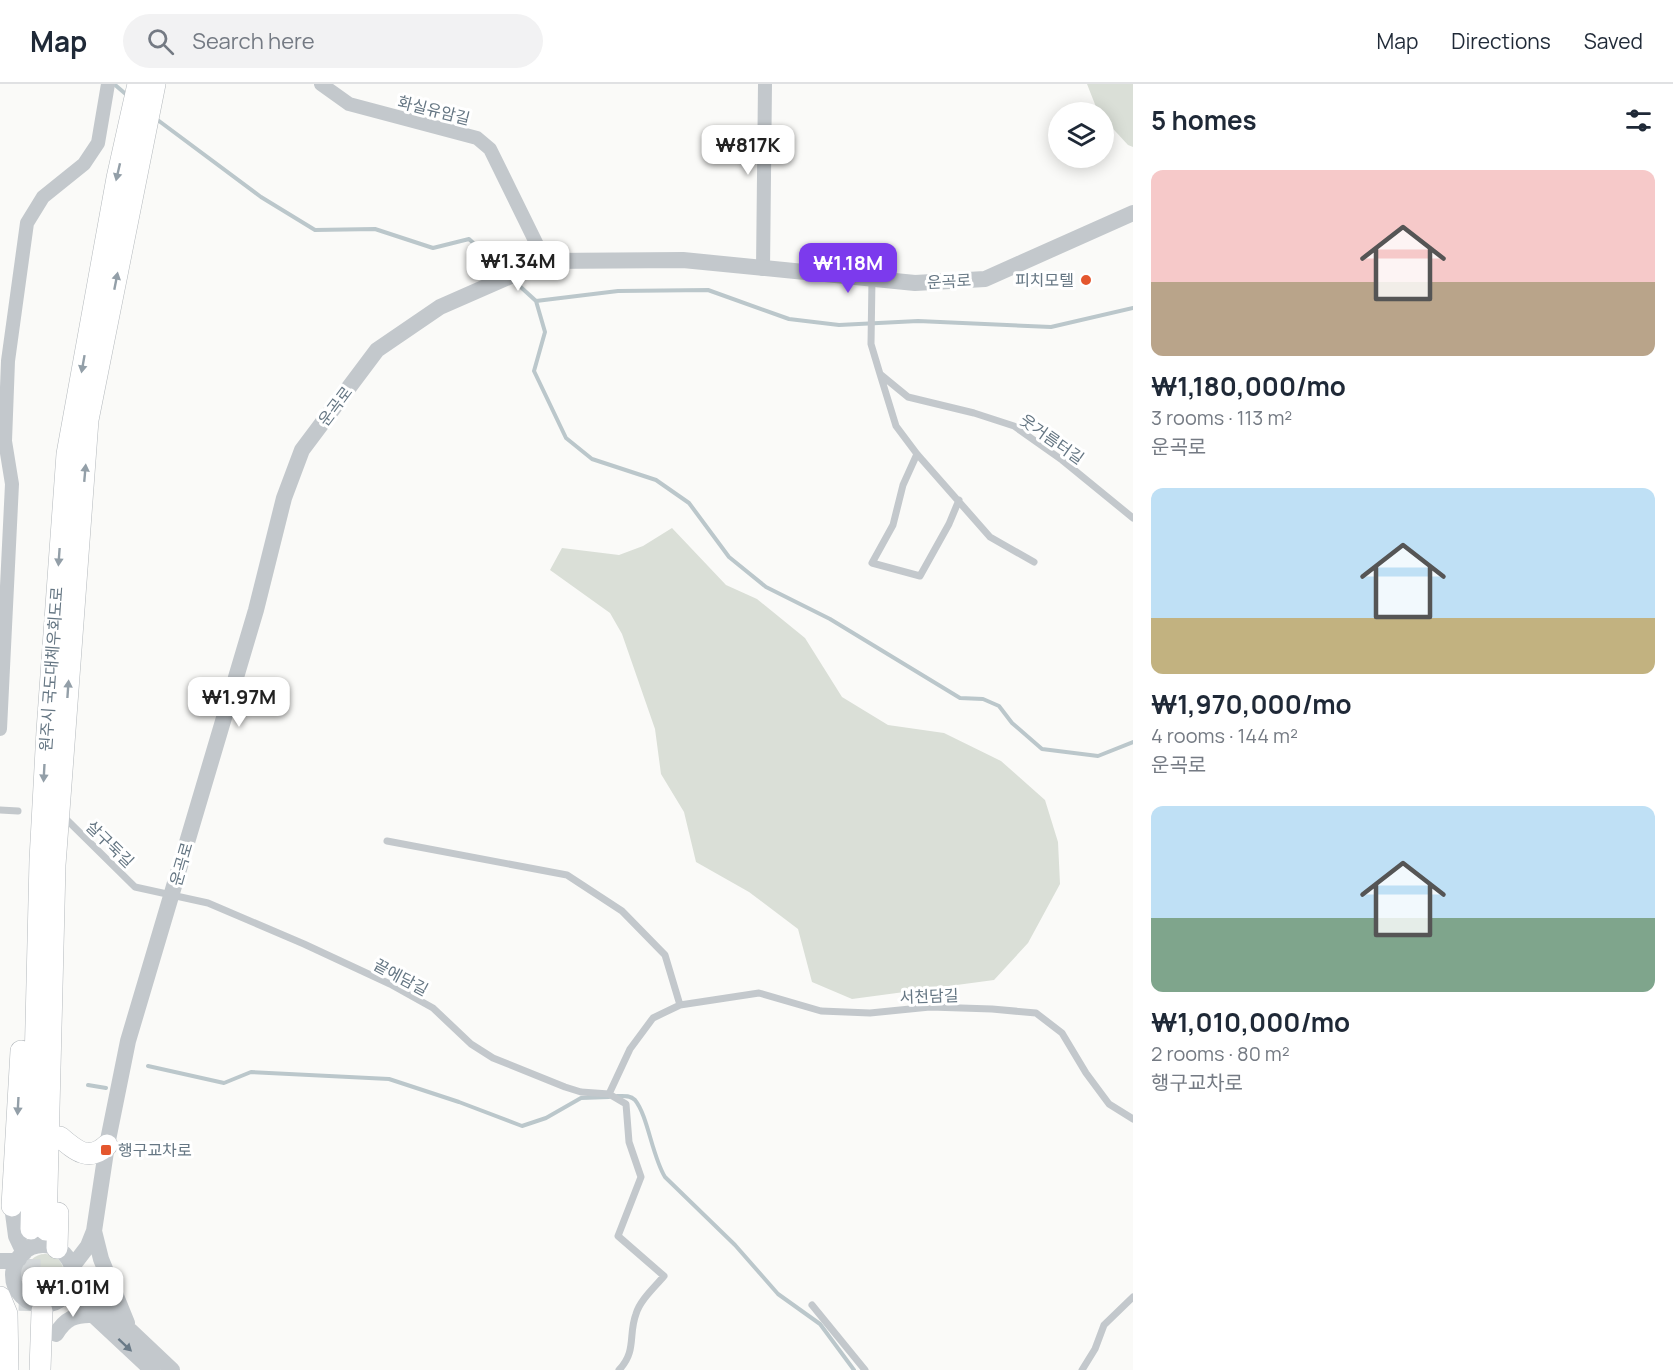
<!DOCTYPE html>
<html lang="en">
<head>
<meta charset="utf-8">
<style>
  :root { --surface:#fff; --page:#f2f2f3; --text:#1f2937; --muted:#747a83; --line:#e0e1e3; --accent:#7c3aed }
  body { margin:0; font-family:Manrope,"Noto Sans KR",sans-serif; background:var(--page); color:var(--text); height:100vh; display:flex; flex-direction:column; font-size:22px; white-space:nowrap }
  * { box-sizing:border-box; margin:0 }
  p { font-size:20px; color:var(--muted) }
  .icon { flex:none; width:33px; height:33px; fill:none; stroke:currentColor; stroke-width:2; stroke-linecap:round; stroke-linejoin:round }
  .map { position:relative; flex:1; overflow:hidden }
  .sheet { display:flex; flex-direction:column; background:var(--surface); width:540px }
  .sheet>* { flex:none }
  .fabs { position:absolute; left:1048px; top:18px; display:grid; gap:12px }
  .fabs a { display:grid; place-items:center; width:66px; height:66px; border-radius:50%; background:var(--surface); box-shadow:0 3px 15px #0003; font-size:30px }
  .price { position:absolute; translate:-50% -51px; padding:0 14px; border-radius:12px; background:#fff; color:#222; font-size:20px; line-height:39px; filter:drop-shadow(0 2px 3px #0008) }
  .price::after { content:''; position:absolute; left:50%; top:36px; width:18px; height:14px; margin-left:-9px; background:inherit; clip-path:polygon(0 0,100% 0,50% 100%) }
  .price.active { background:var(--accent); color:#fff }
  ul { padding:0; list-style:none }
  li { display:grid; align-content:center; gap:12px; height:318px; padding:0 18px }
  li span { display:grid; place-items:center; height:186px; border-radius:12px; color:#555 }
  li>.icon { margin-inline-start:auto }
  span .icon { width:108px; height:108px; fill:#fffc; stroke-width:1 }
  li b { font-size:26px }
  h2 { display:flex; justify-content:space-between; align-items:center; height:72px; padding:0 18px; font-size:26px }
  header { display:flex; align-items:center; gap:36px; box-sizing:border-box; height:84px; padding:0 30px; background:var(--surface); border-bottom:2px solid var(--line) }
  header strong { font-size:28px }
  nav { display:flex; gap:33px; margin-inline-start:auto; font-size:21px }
  .search { width:420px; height:54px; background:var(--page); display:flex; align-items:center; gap:15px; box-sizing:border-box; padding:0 21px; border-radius:33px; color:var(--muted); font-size:22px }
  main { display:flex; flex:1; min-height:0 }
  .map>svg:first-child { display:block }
  .green { fill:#dadfd7 }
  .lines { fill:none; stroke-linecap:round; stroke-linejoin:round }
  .stream { stroke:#bbc7cb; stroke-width:4 }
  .trunk-tunnel { stroke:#d5d9db; stroke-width:21; stroke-dasharray:21 10; stroke-linecap:butt }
  .trunk-casing { stroke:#b4b9bd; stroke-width:22 }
  .service { stroke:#c3c8cc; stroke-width:7 }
  .minor { stroke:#c3c8cc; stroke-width:14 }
  .tertiary { stroke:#c3c8cc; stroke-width:16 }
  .trunk { stroke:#fff; stroke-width:21 }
  .oneway { fill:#939fa8 }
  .oneway2 { fill:#6a7a87 }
  .poi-dot { fill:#e4572e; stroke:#fff; stroke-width:2 }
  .labels { text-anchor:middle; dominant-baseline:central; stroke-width:6; stroke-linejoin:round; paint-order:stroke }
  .street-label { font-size:16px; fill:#657683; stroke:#fff }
  .poi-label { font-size:16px; fill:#657683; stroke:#fff; text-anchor:end }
</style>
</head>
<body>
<header>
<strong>Map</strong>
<div class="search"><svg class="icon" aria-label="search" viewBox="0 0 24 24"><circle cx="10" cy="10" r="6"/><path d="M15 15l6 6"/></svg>Search here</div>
<nav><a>Map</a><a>Directions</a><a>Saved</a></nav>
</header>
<main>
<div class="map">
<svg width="1133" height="1286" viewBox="0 0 1133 1286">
  <rect width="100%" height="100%" fill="#fafaf8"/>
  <path class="green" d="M1087 0H1133V63L1128 61 1104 35V28H1098Z
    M672 444 726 501 757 515 805 554 842 613 888 641 944 649 1001 677 1045 716 1058 758 1060 800 1028 859 994 896 852 915 812 898 798 845 749 808 696 778 684 728 661 690 655 645 622 550 610 529 550 486 562 464 619 471 643 462Z
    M26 1189a19 19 0 1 1 38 0a19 19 0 1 1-38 0Z"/>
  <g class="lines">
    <path class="stream" d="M114 0 128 12
      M155 34 261 113 315 146 375 145 433 164 469 155 505 188
      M513 196 536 217 545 248 534 287 566 354 592 375 656 396 689 419 729 473 766 503 830 535 960 614 983 615 999 622 1012 639 1042 665 1098 672 1133 658
      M536 217 618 207 708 206 789 235 839 241 918 237 1051 243 1133 224
      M148 982 224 999 251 988 389 995 459 1018 522 1042 546 1034 581 1014 609 1013
      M88 1001 106 1004
      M617 1012C623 1012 630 1011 635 1016 648 1032 652 1072 665 1093L735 1161 778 1210 820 1240 854 1286"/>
    <path class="trunk-tunnel" d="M29 1227 31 1145"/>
    <defs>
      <path id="trunk" d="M60 1053C76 1067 89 1078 107 1061
        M12 1122 21 967
        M31 1145 40 776 47 647 67 370 117 94 138 0
        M46 1146 55 781 88 336 155 0
        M57 1164 58 1129
        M0 1213 7 1230 8 1286
        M40 1286 42 1227"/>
    </defs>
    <use href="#trunk" class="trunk-casing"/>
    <path class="service" d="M872 195 871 260 880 290 908 313 974 329 1014 342 1062 376 1133 434
      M880 290 896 342 917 370 990 453 1034 478
      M917 370 903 401 893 441 872 479 920 492 949 440 959 416
      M0 726 18 727
      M65 734 135 803 208 819 304 860 390 900 433 924 471 960 493 974 565 1003 581 1008 609 1010 626 1020 629 1058 641 1093 618 1152 664 1192C655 1203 640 1216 636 1230 628 1251 637 1267 619 1286
      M387 757 567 791 622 827 665 871 680 921
      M609 1010 630 965 653 934 680 921 759 909 821 927 870 929 930 923 992 925 1036 929 1062 949 1086 989 1109 1020 1133 1035
      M812 1221 865 1286
      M1082 1286 1095 1265 1104 1241 1133 1213"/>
    <path class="minor" d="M321 0 349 20 477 54 490 65 545 177
      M763 185 765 0
      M0 645 12 400 5 357 8 277 27 139 43 113 84 80 98 59 108 0"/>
    <path class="tertiary" d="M12 1122 16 1152 24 1169
      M94 1147 101 1175 127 1239
      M13 1191a30 30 0 1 1 60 0a30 30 0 1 1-60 0Z
      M0 1177H13L19 1175
      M72 1185 75 1179 88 1162 94 1147 107 1061 128 957 256 526 284 414 302 366 377 266 440 223 545 177 683 176 915 199 985 195 1133 129
      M73 1189 81 1200 172 1286
      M65 1211 80 1217 93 1231 152 1286
      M56 1250C65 1235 75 1230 93 1231"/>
    <use href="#trunk" class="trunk"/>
  </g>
  <defs><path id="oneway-solid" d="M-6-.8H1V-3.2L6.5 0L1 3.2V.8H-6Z" transform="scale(1.5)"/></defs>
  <g class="oneway">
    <use href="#oneway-solid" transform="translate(118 88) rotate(103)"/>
    <use href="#oneway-solid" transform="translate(116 197) rotate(-79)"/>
    <use href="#oneway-solid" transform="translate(83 280) rotate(100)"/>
    <use href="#oneway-solid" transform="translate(85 389) rotate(-85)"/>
    <use href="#oneway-solid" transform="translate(59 473) rotate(94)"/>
    <use href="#oneway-solid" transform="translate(68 605) rotate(-86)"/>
    <use href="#oneway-solid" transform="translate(44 689) rotate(93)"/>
    <use href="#oneway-solid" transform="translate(18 1022) rotate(93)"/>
  </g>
  <use class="oneway2" href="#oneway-solid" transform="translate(125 1261) rotate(43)"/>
  <g class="poi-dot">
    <circle cx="1086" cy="196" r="6"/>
    <rect x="100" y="1060" width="12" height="12" rx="3"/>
  </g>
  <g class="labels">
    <g class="street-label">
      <text transform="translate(434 26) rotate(14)">화실유암길</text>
      <text transform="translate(949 197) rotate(-3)">운곡로</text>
      <text transform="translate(335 322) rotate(-53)">운곡로</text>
      <text transform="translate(1052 355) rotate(35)">웃거름터길</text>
      <text transform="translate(51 585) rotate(-86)">원주시 국도대체우회도로</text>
      <text transform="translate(110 760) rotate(44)">살구둑길</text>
      <text transform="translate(181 780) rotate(-74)">운곡로</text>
      <text transform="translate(401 893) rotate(28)">끝에담길</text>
      <text transform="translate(929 912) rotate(-2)">서천담길</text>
    </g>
    <g class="poi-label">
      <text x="1074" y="196">피치모텔</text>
      <text x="118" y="1066" text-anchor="start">행구교차로</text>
    </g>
  </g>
</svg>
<div class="fabs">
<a><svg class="icon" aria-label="layers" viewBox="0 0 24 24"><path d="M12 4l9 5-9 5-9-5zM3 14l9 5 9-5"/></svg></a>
</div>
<b class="price" style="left:748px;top:92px">₩817K</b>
<b class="price" style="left:518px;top:208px">₩1.34M</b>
<b class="price active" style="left:848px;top:210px">₩1.18M</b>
<b class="price" style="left:239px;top:644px">₩1.97M</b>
<b class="price" style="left:73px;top:1234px">₩1.01M</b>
</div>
<section class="sheet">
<h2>5 homes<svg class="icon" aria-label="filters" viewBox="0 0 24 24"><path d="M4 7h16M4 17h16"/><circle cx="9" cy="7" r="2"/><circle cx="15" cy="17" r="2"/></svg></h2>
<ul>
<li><span style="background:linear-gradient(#f6c9c9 60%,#b9a48a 0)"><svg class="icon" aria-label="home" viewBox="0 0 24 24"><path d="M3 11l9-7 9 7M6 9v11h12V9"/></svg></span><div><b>₩1,180,000/mo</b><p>3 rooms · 113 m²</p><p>운곡로</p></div></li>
<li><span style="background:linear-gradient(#bfe0f5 70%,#c2b280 0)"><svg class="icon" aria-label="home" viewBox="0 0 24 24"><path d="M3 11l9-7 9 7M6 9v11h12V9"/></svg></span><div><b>₩1,970,000/mo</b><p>4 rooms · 144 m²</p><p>운곡로</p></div></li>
<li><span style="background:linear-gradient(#bfe0f5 60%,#7fa58c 0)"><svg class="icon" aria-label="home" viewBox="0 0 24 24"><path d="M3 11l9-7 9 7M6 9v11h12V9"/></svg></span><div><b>₩1,010,000/mo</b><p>2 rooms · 80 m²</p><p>행구교차로</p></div></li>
</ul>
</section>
</main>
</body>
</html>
